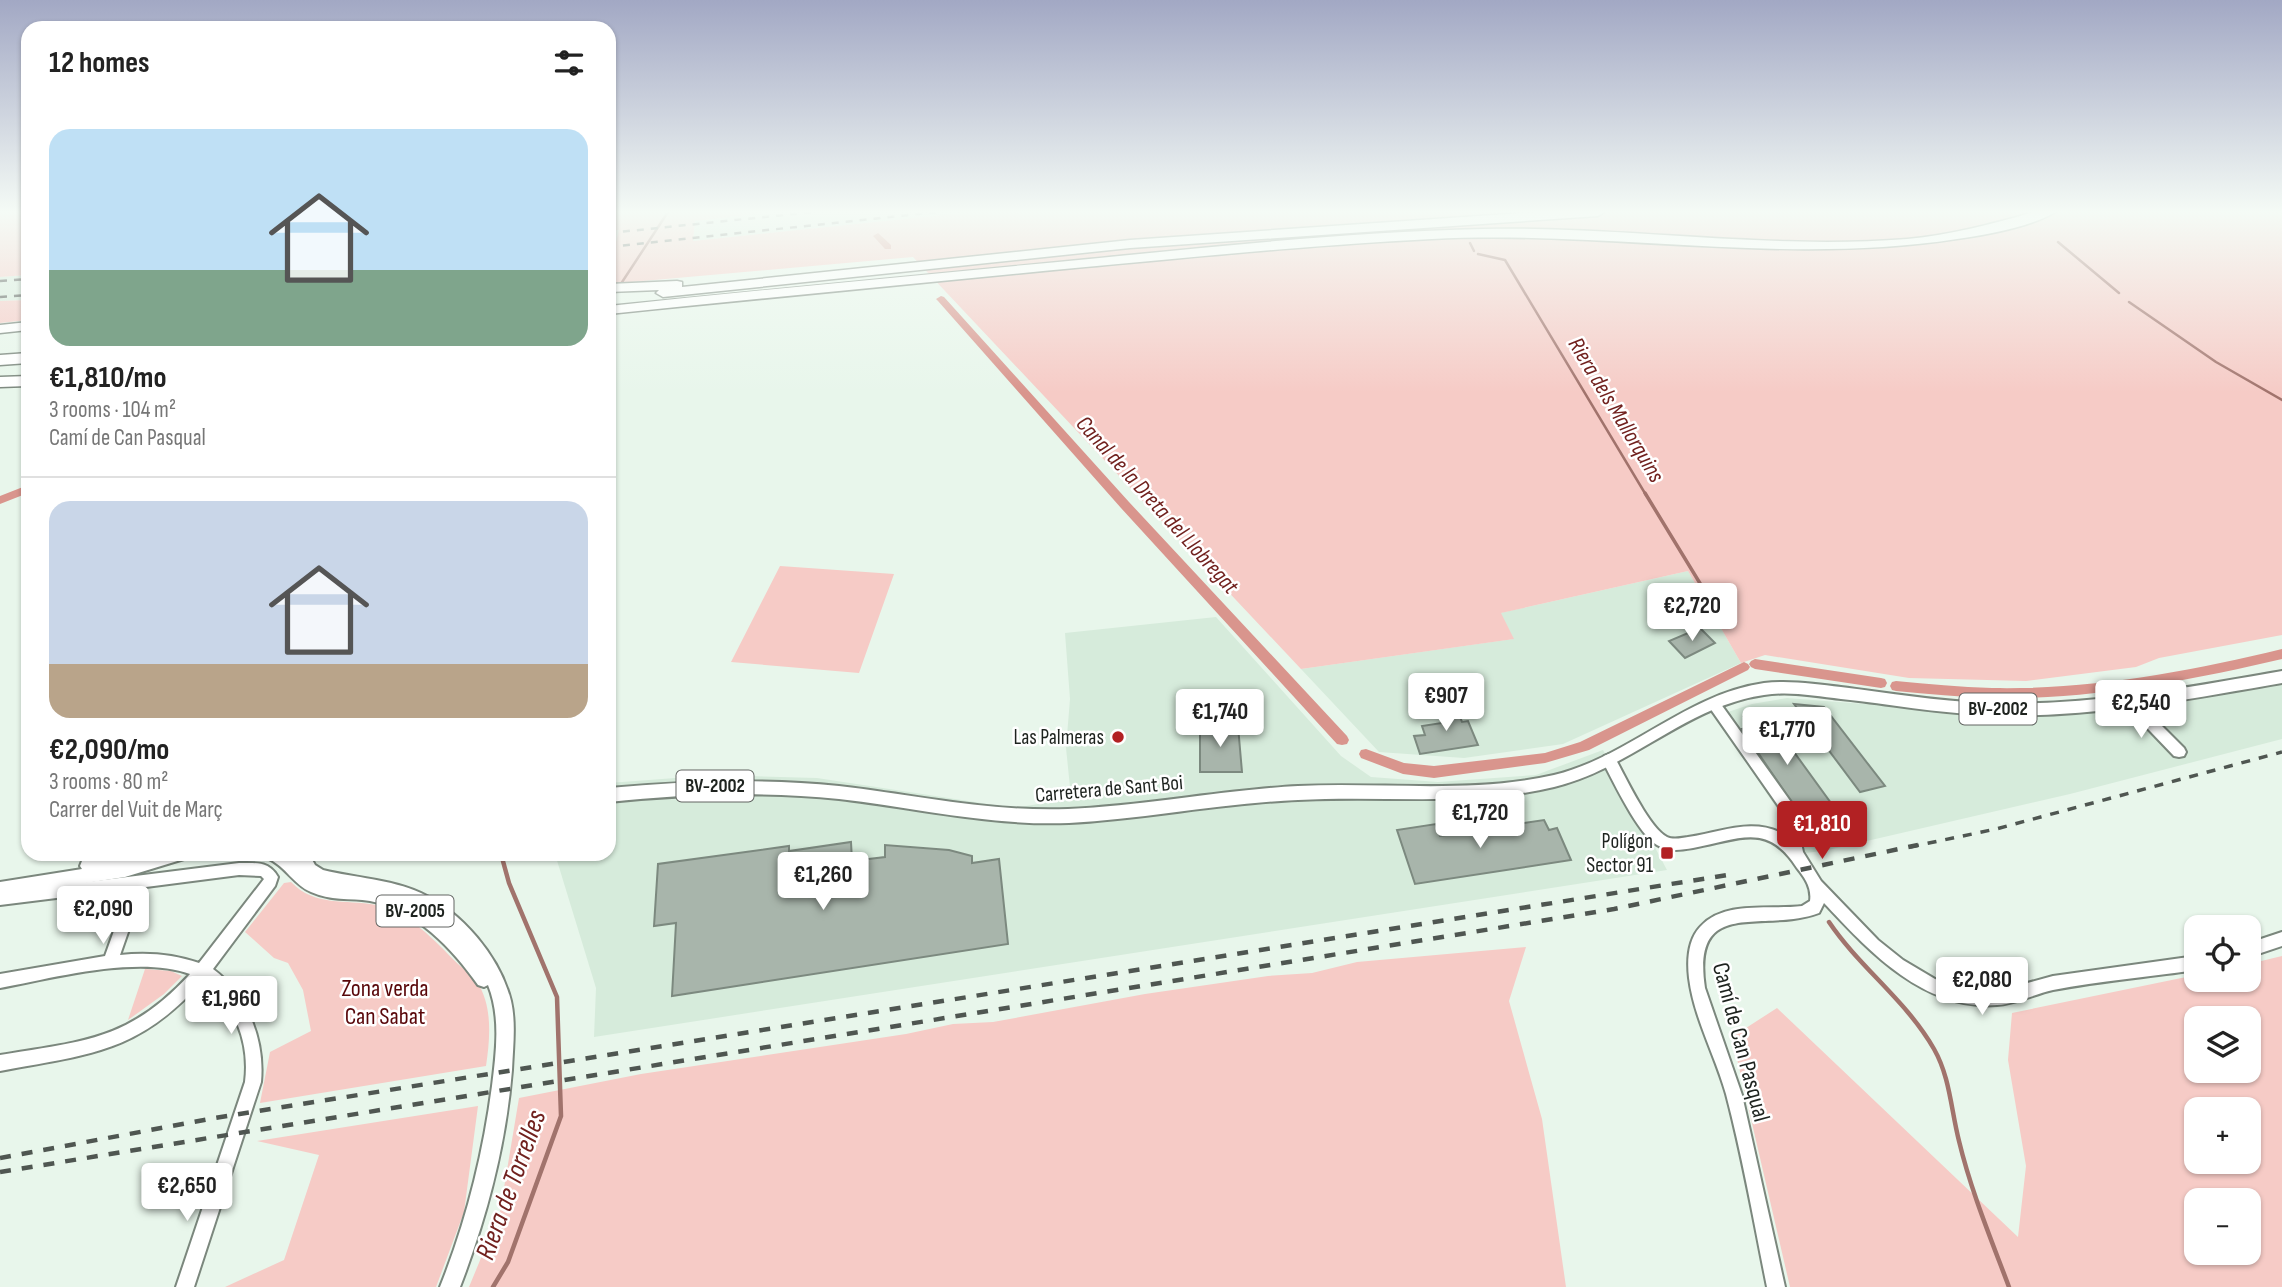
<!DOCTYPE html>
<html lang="en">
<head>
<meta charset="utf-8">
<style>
  :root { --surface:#fff; --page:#f2f2f2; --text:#222; --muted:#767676; --line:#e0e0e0; --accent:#b22123 }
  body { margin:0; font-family:"Sofia Sans Condensed",sans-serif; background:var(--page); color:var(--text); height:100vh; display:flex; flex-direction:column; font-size:26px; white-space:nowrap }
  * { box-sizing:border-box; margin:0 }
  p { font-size:23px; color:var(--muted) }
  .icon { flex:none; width:38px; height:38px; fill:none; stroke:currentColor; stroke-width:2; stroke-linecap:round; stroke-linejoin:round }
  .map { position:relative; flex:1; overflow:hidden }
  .details { position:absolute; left:21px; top:21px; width:595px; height:840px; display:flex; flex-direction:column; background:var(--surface); border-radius:21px; box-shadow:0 2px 5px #0004 }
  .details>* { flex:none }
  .controls { position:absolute; left:2184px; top:915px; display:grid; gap:14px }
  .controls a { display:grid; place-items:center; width:77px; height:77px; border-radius:14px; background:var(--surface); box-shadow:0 2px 5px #0004; font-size:35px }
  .price { position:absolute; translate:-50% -60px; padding:0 16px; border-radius:7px; background:#fff; color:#222; font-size:23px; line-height:46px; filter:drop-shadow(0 2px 4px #0008) }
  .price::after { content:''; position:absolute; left:50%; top:42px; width:21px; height:16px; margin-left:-10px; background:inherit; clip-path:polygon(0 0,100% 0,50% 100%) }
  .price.selected { background:var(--accent); color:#fff }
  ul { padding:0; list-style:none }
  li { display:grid; align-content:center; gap:14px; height:371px; padding:0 28px }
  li+li { border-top:2px solid var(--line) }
  li span { display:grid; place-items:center; height:217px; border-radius:21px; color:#555 }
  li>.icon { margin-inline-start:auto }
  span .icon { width:126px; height:126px; fill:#fffc; stroke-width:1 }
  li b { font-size:30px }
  h2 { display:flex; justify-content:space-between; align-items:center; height:84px; padding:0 28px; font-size:30px }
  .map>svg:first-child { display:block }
  .built { fill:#d6ebdb }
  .green { fill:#f6cbc6; fill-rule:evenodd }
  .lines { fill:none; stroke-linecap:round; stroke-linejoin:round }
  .stream-far2 { stroke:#a1736c; stroke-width:2.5 }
  .stream-far1 { stroke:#a1736c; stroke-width:3.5 }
  .stream { stroke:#a1736c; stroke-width:4.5 }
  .canal { fill:#d9958d; fill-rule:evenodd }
  .building { fill:#a8b5ab; stroke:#7c897f; stroke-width:2 }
  .minor-casing { stroke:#7b877d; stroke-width:4 }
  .major-casing { stroke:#7b877d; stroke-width:4 }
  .highway-casing { stroke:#7b877d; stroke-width:3 }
  .minor { fill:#fff; fill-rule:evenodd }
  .major { fill:#fff; fill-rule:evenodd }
  .highway { fill:#fff; fill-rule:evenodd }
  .rail-far2 { stroke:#4f5651; stroke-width:2.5; stroke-dasharray:7 7; stroke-linecap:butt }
  .rail-far1 { stroke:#4f5651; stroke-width:3.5; stroke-dasharray:9 9; stroke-linecap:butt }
  .rail { stroke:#4f5651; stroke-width:4.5; stroke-dasharray:11 11; stroke-linecap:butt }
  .poi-dot { fill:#b22123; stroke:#fff; stroke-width:2.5 }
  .labels { text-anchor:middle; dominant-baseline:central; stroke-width:5; stroke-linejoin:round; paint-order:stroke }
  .shield { fill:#fff; stroke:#626562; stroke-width:2 }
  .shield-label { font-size:19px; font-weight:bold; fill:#1e231f }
  .poi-label { font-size:21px; fill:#1e231f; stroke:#fff; text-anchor:end }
  .street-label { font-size:21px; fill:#1e231f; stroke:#fff }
  .water-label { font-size:23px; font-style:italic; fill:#71211e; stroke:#fff }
  .near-park-label { font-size:24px; fill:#59070a; stroke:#fff }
  .near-street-label { font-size:24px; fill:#1e231f; stroke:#fff }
  .near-water-label { font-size:28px; font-style:italic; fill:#71211e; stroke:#fff }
</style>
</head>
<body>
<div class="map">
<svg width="2282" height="1287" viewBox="0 0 2282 1287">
  <rect width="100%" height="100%" fill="#e8f6eb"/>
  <path class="built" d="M772 212H972L693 241 695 221Z
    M28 275V300L0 301V277Z
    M1688 571 1741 663 1563 744 1464 758 1379 752 1301 669 1513 639 1500 613Z
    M1216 617 1341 756 1371 777 1438 782 1536 775 1603 750 1667 870 594 1037 596 988 555 854H609V783L715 775 817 778 1014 808 1044 803 1055 799 1070 787 1066 748 1070 699 1065 633Z
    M2282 683V739L2070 794 1828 850 1806 853 1716 716 1752 704 1787 698 2019 716 2136 708Z"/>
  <path class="green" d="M0 212H28V275L0 277Z
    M609 212H772L695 221 693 241 972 212H2282V635L2159 658 2136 667 2026 681 1909 678 1765 655 1741 663 1688 571 1501 613 1514 639 1301 669 913 257 609 284V251L614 250 619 230H609Z
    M28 300V320L0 323V301Z
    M780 566 894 574 859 673 731 662Z
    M291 882C315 907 345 899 376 905 410 913 434 940 458 964 464 969 472 975 477 982 493 1006 490 1039 486 1066L260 1103 270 1052 311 1031 303 990 288 963 274 958 245 932 284 883Z
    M1526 947 1509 1001 1542 1119 1566 1287H469L500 1212 519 1098 641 1074 906 1034 953 1024 993 1022 1145 994 1268 976 1312 973 1357 962Z
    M2282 956V1287H1790L1732 1037 1777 1008 2018 1237 2026 1166 2008 1060 2012 1013 2196 975V980H2249V964ZM2196 1018H2249V1071H2196ZM2196 1110H2249V1162H2196ZM2196 1200H2249V1253H2196Z
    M145 969 171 971 182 976 164 994 128 1020Z
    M478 1106 464 1212 436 1287H225L284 1260 319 1155 257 1141Z"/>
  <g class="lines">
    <path class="stream-far2" d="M2058 242 2119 293
      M1470 243 1474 251
      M1478 254 1505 260 1646 495
      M609 302 668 212
      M2129 302 2216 362 2282 400"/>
    <path class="stream-far1" d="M1645 493 1712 603"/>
    <path class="stream" d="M1829 922C1860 968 1906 1000 1934 1049 1950 1077 1951 1110 1959 1141 1971 1191 1991 1239 2009 1287
      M493 1287 508 1262 561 1116 557 997 509 883 501 854"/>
    <path class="canal" d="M878 233 891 245V249H885L875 238 873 236Z
      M941 296 944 297 1129 502 1347 736 1349 740 1347 744 1342 745 1337 744 1121 508 938 301 936 299Z
      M28 485V493L0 504V496Z
      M2282 649V659C2187 681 2090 700 1992 698 1960 697 1928 694 1896 691L1892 690 1890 686 1892 682 1896 681C1928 684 1960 687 1992 688 2090 690 2187 672 2282 649Z
      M1755 659 1881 678 1885 679 1887 683 1885 687 1881 688 1755 669 1751 667 1749 664 1751 661Z
      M1744 662 1748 664 1750 667 1748 670 1589 750 1545 763 1434 778 1403 774 1361 758 1359 754 1361 750 1366 749 1404 763 1434 766 1545 753 1580 742Z"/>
  </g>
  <path class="building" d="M1700 628 1715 643 1685 658 1669 641Z
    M1794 704 1824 707 1885 786 1860 792Z
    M1455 705 1462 722 1468 721 1478 745 1420 754 1414 736 1425 735 1422 726 1442 723 1438 708Z
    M1765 712 1836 810 1803 819 1742 729 1751 727 1744 717Z
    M1200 725 1238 726 1242 772H1200Z
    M1544 820 1549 830 1557 828 1571 860 1415 884 1397 830 1436 824 1440 836Z
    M851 842 852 861 885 857V845L949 850 972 856V863L999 859 1008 944 672 996 676 923 654 926 658 864 789 846V851Z"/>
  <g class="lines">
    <defs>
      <path id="minor" d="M2131 698 2135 699 2184 748 2186 752 2184 756 2179 757 2174 756 2127 707 2125 703 2127 699Z
        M1714 699 1718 700 1793 805 1803 852 1821 881 1878 940 1903 960 1935 979 1966 990 1998 991 2053 976 2196 956V970C2149 977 2100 981 2053 990 2035 994 2016 1004 1997 1005 1924 1011 1869 951 1824 903L1819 913C1763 934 1691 895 1705 988L1742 1095 1785 1287H1767C1754 1223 1743 1158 1726 1094 1715 1055 1694 1018 1689 978 1687 961 1688 940 1700 927 1723 900 1771 910 1802 906L1810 901C1812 888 1805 878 1797 868 1767 821 1739 840 1693 848 1681 850 1668 852 1657 845 1638 834 1613 781 1602 760L1604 756 1609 754 1614 756C1624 774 1649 828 1667 837 1673 840 1682 838 1688 837 1722 832 1755 816 1787 836L1782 811 1710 708 1708 704 1710 700Z
        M239 863C256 863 269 861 278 877L275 886 213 969C247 994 265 1040 261 1082L194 1287H176L245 1082C250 1043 235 1004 203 980 139 1053 90 1054 0 1071V1055C83 1041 129 1041 190 974 138 955 53 978 0 988V974L105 956 129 889 0 905V893ZM239 875 261 876 264 879 199 963C173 954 147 952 120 955L142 892 146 887Z
        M2282 932V946L2249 957V943Z"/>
      <path id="major" d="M2282 671V683C2184 700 2085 719 1985 715 1937 713 1889 704 1841 699 1816 696 1789 691 1764 695 1686 706 1630 769 1554 787 1471 807 1383 795 1298 800 1221 803 1146 819 1069 823 990 826 917 808 839 799 762 791 686 794 609 802V788C686 781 762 778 839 786 916 795 990 812 1068 809 1145 806 1221 790 1298 786 1383 782 1471 794 1554 775 1629 757 1686 694 1764 683 1789 680 1816 684 1841 687 1889 693 1937 701 1985 703 2085 707 2184 688 2282 671Z
        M110 854H186L184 859 125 877 0 896V882L82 869 80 866 82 861Z
        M267 854H289L295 859 293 854H309L315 865 323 870C356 878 390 879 421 893 462 912 500 957 511 1001 516 1023 513 1047 512 1070 506 1145 487 1217 460 1287H440C466 1222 483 1155 492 1086 496 1053 501 1017 488 985L484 987 478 985C452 948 416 910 370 901 350 898 330 901 311 892 294 885 286 867 269 859Z"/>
      <path id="highway" d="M1537 212H1604L1598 216 1130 248 663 297 656 293 659 290 609 292V284L677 281 682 282V287L1130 240Z
        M2034 212H2055C2031 227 1986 235 1957 239 1783 266 1607 230 1432 239 1312 245 1194 257 1075 268 919 283 764 298 609 314V306C769 289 929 274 1089 259 1220 246 1351 232 1483 229 1625 226 1766 250 1907 239 1951 235 1992 224 2034 212Z
        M28 322V330L0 333V325Z
        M28 353V363L0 365V355Z
        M28 376V386L0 387V377Z"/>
    </defs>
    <use href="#minor" class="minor-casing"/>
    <use href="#major" class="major-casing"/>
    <use href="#highway" class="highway-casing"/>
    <use href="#minor" class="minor"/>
    <use href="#major" class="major"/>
    <use href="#highway" class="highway"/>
    <path class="rail-far2" d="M609 233 813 212
      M609 247 936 212
      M0 281 28 279
      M0 297 28 295"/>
    <path class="rail-far1" d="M1910 847 1996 829 2282 752"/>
    <path class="rail" d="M0 1158 215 1118 1727 875
      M0 1172 1614 909 1918 845"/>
  </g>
  <linearGradient id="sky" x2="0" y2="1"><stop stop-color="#a2a8c4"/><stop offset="0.54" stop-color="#f5fbf6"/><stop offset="1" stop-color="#f5fbf6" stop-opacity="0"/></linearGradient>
  <rect width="2282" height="393" fill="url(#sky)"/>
  <g class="poi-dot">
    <circle cx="1118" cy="737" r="7"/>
    <rect x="1660" y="846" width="14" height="14" rx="3.5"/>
  </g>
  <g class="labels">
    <g class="shield">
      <rect x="1959.5" y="693.5" width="77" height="31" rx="5"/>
      <rect x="676.5" y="770.5" width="77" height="31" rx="5"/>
      <rect x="376.5" y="895.5" width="77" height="31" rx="5"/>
    </g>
    <g class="shield-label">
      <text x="1998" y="709">BV-2002</text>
      <text x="715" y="786">BV-2002</text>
      <text x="415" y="911">BV-2005</text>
    </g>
    <g class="poi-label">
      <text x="1104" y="737">Las Palmeras</text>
      <text x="1653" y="841">Polígon<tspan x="1653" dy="24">Sector 91</tspan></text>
    </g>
    <g class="street-label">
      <text transform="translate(1109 789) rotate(-5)">Carretera de Sant Boi</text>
    </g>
    <g class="water-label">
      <text transform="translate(1616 410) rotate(59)">Riera dels Mallorquins</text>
      <text transform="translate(1157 505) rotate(48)">Canal de la Dreta del Llobregat</text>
    </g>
    <g class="near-park-label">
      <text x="385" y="988">Zona verda<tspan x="385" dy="28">Can Sabat</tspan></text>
    </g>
    <g class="near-street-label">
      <text transform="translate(1741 1042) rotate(75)">Camí de Can Pasqual</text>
    </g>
    <g class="near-water-label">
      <text transform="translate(511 1185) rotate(-70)">Riera de Torrelles</text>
    </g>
  </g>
</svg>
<div class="controls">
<a><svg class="icon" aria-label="locate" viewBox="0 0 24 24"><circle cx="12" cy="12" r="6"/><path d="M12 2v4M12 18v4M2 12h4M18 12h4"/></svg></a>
<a><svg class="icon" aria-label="layers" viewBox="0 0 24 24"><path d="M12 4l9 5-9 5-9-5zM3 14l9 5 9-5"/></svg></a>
<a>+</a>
<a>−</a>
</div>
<b class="price" style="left:1692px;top:643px">€2,720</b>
<b class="price" style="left:1446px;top:733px">€907</b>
<b class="price" style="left:2141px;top:740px">€2,540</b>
<b class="price" style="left:1220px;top:749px">€1,740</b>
<b class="price" style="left:1787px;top:767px">€1,770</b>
<b class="price" style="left:1480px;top:850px">€1,720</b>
<b class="price selected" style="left:1822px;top:861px">€1,810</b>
<b class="price" style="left:823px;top:912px">€1,260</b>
<b class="price" style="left:103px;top:946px">€2,090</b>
<b class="price" style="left:1982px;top:1017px">€2,080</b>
<b class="price" style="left:231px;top:1036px">€1,960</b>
<b class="price" style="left:187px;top:1223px">€2,650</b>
<section class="details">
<h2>12 homes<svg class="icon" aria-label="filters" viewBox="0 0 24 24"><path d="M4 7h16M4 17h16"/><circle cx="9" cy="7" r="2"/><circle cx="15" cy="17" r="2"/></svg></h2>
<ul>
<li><span style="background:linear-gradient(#bfe0f5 65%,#7fa58c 0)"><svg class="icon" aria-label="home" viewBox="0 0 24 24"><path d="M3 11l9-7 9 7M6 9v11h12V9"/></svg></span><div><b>€1,810/mo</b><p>3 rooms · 104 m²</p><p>Camí de Can Pasqual</p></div></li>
<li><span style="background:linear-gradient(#c9d6e8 75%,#b9a48a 0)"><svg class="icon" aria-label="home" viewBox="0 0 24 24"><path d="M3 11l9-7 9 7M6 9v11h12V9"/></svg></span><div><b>€2,090/mo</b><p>3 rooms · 80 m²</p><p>Carrer del Vuit de Març</p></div></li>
</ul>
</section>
</div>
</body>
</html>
